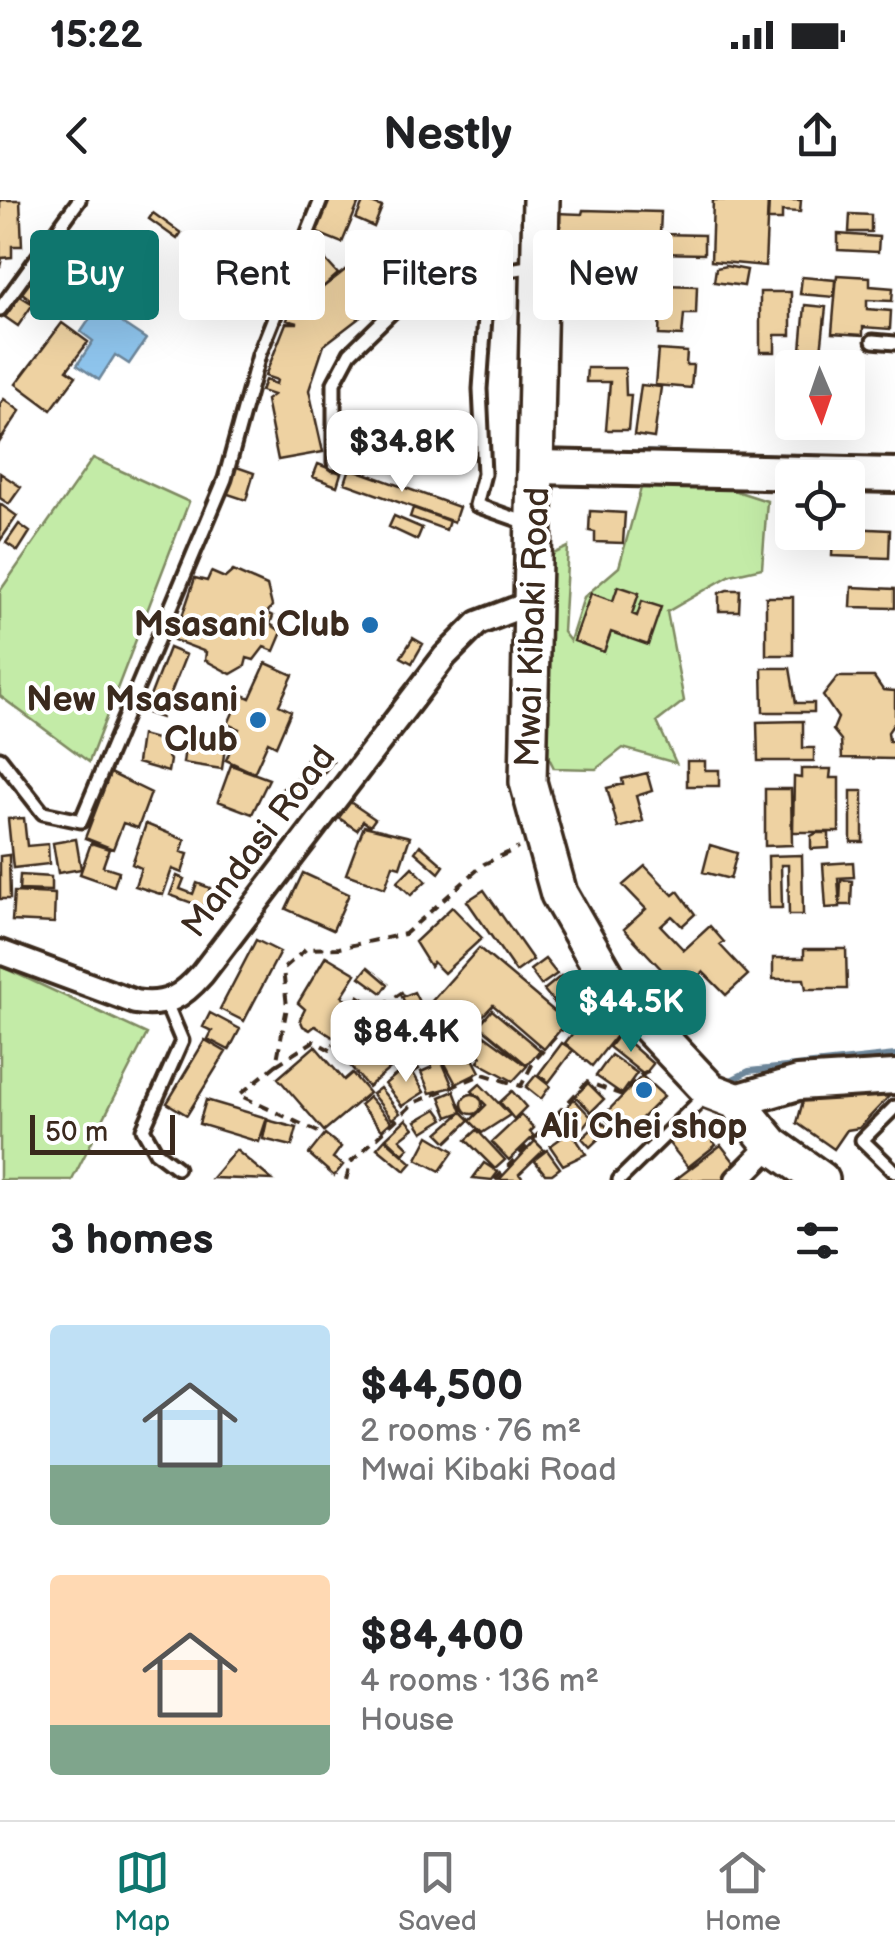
<!DOCTYPE html>
<html lang="en">
<head>
<meta charset="utf-8">
<style>
  :root { --surface:#fff; --page:#f6f6f6; --text:#202124; --muted:#757577; --line:#e0e0e0; --accent:#0f766e }
  body { margin:0; font-family:"Balsamiq Sans",sans-serif; background:var(--page); color:var(--text); height:100vh; display:flex; flex-direction:column; font-size:38px; white-space:nowrap }
  * { box-sizing:border-box; margin:0 }
  p { font-size:32px; color:var(--muted) }
  .icon { flex:none; width:55px; height:55px; fill:none; stroke:currentColor; stroke-width:2; stroke-linecap:round; stroke-linejoin:round }
  .map { position:relative; height:980px; overflow:hidden }
  .details { display:flex; flex-direction:column; background:var(--surface); flex:1 }
  .details>* { flex:none }
  .hud { position:absolute; left:30px; top:30px; width:835px; height:90px; display:flex; gap:20px }
  .needle { width:65px; rotate:178deg }
  .tools { position:absolute; left:775px; top:150px; display:grid; gap:20px }
  .tools a { display:grid; place-items:center; width:90px; height:90px; border-radius:10px; background:var(--surface); box-shadow:0 10px 40px #0002; font-size:50px }
  .scale { position:absolute; left:30px; bottom:25px; width:145px; box-sizing:border-box; padding-left:10px; border:5px solid #3b2a1e; border-top:0; font-size:28px; line-height:35px; white-space:nowrap; color:#3b2a1e; -webkit-text-stroke:8px #fff; paint-order:stroke }
  .price { position:absolute; translate:-50% -85px; padding:0 22px; border-radius:20px; background:#fff; color:#222; font-size:32px; line-height:65px; filter:drop-shadow(0 2px 5px #0008) }
  .price::after { content:''; position:absolute; left:50%; top:60px; width:30px; height:22px; margin-left:-15px; background:inherit; clip-path:polygon(0 0,100% 0,50% 100%) }
  .price.selected { background:var(--accent); color:#fff }
  ul { padding:0; list-style:none }
  li { display:flex; align-items:center; gap:30px; height:250px; padding:0 50px }
  li span { display:grid; place-items:center; flex:none; width:280px; height:200px; border-radius:10px; color:#555 }
  li>.icon { margin-inline-start:auto }
  span .icon { width:120px; height:120px; fill:#fffc; stroke-width:1 }
  li b { font-size:42px }
  h2 { display:flex; justify-content:space-between; align-items:center; height:120px; padding:0 50px; font-size:42px }
  .tag { padding:0 35px; border-radius:10px; background:var(--surface); box-shadow:0 10px 40px #0002; font-size:35px; line-height:90px }
  .tag.selected { background:var(--accent); color:#fff }
  .status { display:flex; justify-content:space-between; align-items:center; height:70px; padding:0 50px; background:var(--surface); direction:ltr }
  .status svg { height:28px; fill:currentColor }
  header { display:flex; justify-content:space-between; align-items:center; height:130px; padding:0 50px; background:var(--surface); font-size:45px; font-weight:700 }
  .dock { display:flex; justify-content:space-around; align-items:center; height:140px; border-top:2px solid var(--line); background:var(--surface); font-size:28px; color:var(--muted) }
  .dock a { display:grid; justify-items:center; gap:5px }
  .dock .selected { color:var(--accent) }
  .map>svg:first-child { display:block }
  .green { fill:#c3eba7; stroke:#7f8a62; stroke-width:2.5 }
  .water { fill:#8ec4ec; stroke:#6d869a; stroke-width:2.5 }
  .lines { fill:none; stroke-linecap:round; stroke-linejoin:round }
  .stream { stroke:#6d869a; stroke-width:6 }
  .building { fill:#eed2a2; stroke:#3b2a1e; stroke-width:2.5 }
  .lane-casing { stroke:#3b2a1e; stroke-width:19 }
  .street-casing { stroke:#3b2a1e; stroke-width:30 }
  .secondary-casing { stroke:#3b2a1e; stroke-width:40 }
  .primary-casing { stroke:#3b2a1e; stroke-width:42 }
  .path { stroke:#3b2a1e; stroke-width:4; stroke-dasharray:10 8; stroke-linecap:butt }
  .lane { stroke:#fff; stroke-width:11 }
  .street { stroke:#fff; stroke-width:22 }
  .secondary { stroke:#fff; stroke-width:32 }
  .primary { stroke:#fff; stroke-width:35 }
  .poi-dot { fill:#1f6fb2; stroke:#fff; stroke-width:4 }
  .labels { text-anchor:middle; dominant-baseline:central; stroke-width:8; stroke-linejoin:round; paint-order:stroke }
  .poi-label { font-size:35px; font-weight:bold; fill:#3b2a1e; stroke:#fff; text-anchor:end }
  .street-label { font-size:35px; fill:#3b2a1e; stroke:#fff }
</style>
</head>
<body>
<div class="status"><b>15:22</b><svg viewBox="0 0 49 12"><path d="M0 12V9h3v3zM5 12V6h3v6zM10 12V3h3v9zM15 12V0h3v12zM26 1h20v11H26zM47 4h2v5h-2z"/></svg></div>
<header><svg class="icon" aria-label="back" viewBox="0 0 24 24"><path d="M15 5l-7 7 7 7"/></svg>Nestly<svg class="icon" aria-label="share" viewBox="0 0 24 24"><path d="M12 15V3M7 8l5-5 5 5M5 13v7h14v-7"/></svg></header>
<div class="map">
<svg width="895" height="980" viewBox="0 0 895 980">
  <rect width="100%" height="100%" fill="#fff"/>
  <filter id="ink" filterUnits="userSpaceOnUse"><feTurbulence type="fractalNoise" baseFrequency=".01" numOctaves="2"/><feDisplacementMap in="SourceGraphic" scale="20" xChannelSelector="R" yChannelSelector="G"/><feConvolveMatrix kernelMatrix="1 2 1 2 8 2 1 2 1" color-interpolation-filters="sRGB"/></filter>
  <g filter="url(#ink)">
    <path class="green" d="M93 258 189 302 89 562 0 496V391Z
      M711 283 767 301 762 368 731 375 667 412 684 501 657 522 676 563 623 548 596 569 554 568 532 524 530 365 568 347 563 432 570 441 584 397 619 367 641 288Z
      M0 766 147 834 72 980H0Z"/>
    <path class="water" d="M98 107 146 139 129 164 115 155 99 180 77 165 93 141 81 132Z"/>
    <g class="lines">
      <path class="stream" d="M642 252 726 255
        M725 883 749 871 895 855"/>
    </g>
    <path class="building" d="M0 0H20L22 46H12V57L2 58 0 67Z
      M328 0H360L342 43 315 32Z
      M364 0 382 7 374 27 356 19Z
      M713 0H768L765 66 711 61Z
      M769 0H801L800 12 782 11V20H768Z
      M583 10 661 12 660 34 704 35V54L555 51 556 13 582 14Z
      M153 13 181 33 177 39 149 19Z
      M850 14 871 15V32H849Z
      M838 34 879 37 878 52 838 50Z
      M321 55 338 74 321 89 304 70Z
      M726 66 747 70 744 86 714 82 716 68Z
      M349 67 380 102 324 145 309 190 323 252 278 260 266 200 273 195 261 191 265 180 276 184 277 180 265 176 286 123H298L287 120 291 108 302 113 299 106Z
      M40 69 53 79 34 102 22 93Z
      M837 75 870 77V86L893 88 892 101 867 100V109L891 111 890 129 863 127V135L832 133Z
      M802 77 835 80 834 97 800 94Z
      M661 85 697 86 696 114H684L682 136 659 135Z
      M77 90 87 98 69 118 59 110Z
      M760 92H791V135H775V152H760Z
      M20 96 33 104 18 126 5 117Z
      M805 105 826 107 821 152 801 150Z
      M62 123 88 142 67 170 76 176 51 210 16 184Z
      M658 150 687 152 686 165H693L691 188 655 185Z
      M587 168H625L626 195H631L628 230H606L610 182H586Z
      M641 185 661 187 654 238 634 235Z
      M4 199 20 211 0 241V204Z
      M318 264 341 273 337 286 313 277Z
      M231 265 254 273 246 300 222 292Z
      M350 268 459 307 454 322 345 283Z
      M0 273 21 287 9 304 0 298Z
      M0 304 17 316 0 341Z
      M413 308 449 321 446 330 410 317Z
      M590 311 625 313 623 343 595 342V332L589 331Z
      M394 316 422 328 417 340 389 327Z
      M19 324 30 332 18 351 6 343Z
      M848 328 890 330 889 358 832 356 833 332H848Z
      M233 371 267 386 272 406 267 413 273 416 270 424 282 432 274 451 264 447 254 460 247 458 245 466 231 474 205 460 206 452 174 440 195 378 207 381 211 372 225 378Z
      M618 386 639 393 632 414 637 416 642 401 661 407 648 445 611 432 604 452 574 441 591 393 613 401Z
      M852 387 895 389V408L851 407Z
      M727 390H740L739 411H719V393Z
      M766 397H793V455H766Z
      M413 438 423 444 412 463 401 457Z
      M169 448 186 455 161 518 144 512Z
      M266 463 293 475 279 505 291 511 276 546 268 542 254 573 226 560 239 529 228 524 241 494 250 498Z
      M762 468H790L796 503H814V512H763Z
      M838 477H874L883 490 895 491V522L888 532 889 541 895 542V559L842 558 841 540 833 530 838 518 823 496Z
      M803 521V548H814V561H758L757 522Z
      M141 535 156 539 170 560 168 572 137 563Z
      M186 540 225 547 222 569 183 563Z
      M311 551 333 562 296 607 277 593 299 576Z
      M687 561H705V570H719V586H687Z
      M231 565 269 579 252 614 218 601Z
      M801 569H831L830 578H839V632H793L794 577 801 578Z
      M110 573 151 593 138 628 123 623 113 649 85 638Z
      M647 573 652 591 636 596 643 621 618 628 607 588 623 584 622 579Z
      M765 589H791L792 645 765 646Z
      M851 591H863V642H851Z
      M347 600 375 619 370 626 363 621 357 630 339 618Z
      M24 618 27 646 48 644 49 664 13 668 8 619Z
      M146 624 185 640 181 652 188 654 182 673 172 669 163 695 135 686 141 668 132 664Z
      M364 626 410 637 400 667 393 665 385 688 346 674Z
      M817 633H829V648L811 649V636Z
      M76 639 81 669 58 673 53 643Z
      M91 643 109 649 103 666 119 671 114 686 80 674Z
      M420 645 444 666 439 673 415 652Z
      M710 645 737 653 730 679 703 672Z
      M9 655 10 699H0V656Z
      M802 655 803 715H789L788 665H781L782 708H769L768 656Z
      M853 662 854 677 838 678 840 707 826 708 823 664Z
      M645 666 673 695 678 691 695 714 682 726 672 716 661 726 684 750 710 726 724 742 720 745 748 775 726 795 703 772 684 789 678 787 624 729 646 709 623 685Z
      M412 667 426 681 411 695 397 682Z
      M303 673 349 694 333 730 286 709Z
      M20 675 51 677V691L19 690Z
      M177 676 184 679 180 689 193 694 197 683 210 688 203 707 170 695Z
      M841 680 852 681 851 705H840Z
      M484 690 533 760 516 772 467 701Z
      M14 692 55 694 54 723 12 721Z
      M452 707 482 738 444 773 433 762 430 766 415 742Z
      M256 740 280 752 244 821 220 809Z
      M479 748 567 822 544 849 493 805 476 823 462 811 454 820 432 801Z
      M804 749H846L847 789H806L804 779H773V758H804Z
      M326 756 356 774 342 796 356 807 359 796 377 807 364 825 369 834 355 835 344 852 333 845 336 839 315 826 310 830 303 826 300 819 305 809 298 803Z
      M545 759 557 774 541 785 530 770Z
      M368 767 388 784 382 793 360 777Z
      M561 776 577 795 560 810 544 790Z
      M414 792 423 810 406 818 400 805 405 803 402 797Z
      M492 810 540 850 527 865 479 825Z
      M591 810 619 832 592 866 565 843Z
      M210 813 240 829 229 850 208 839 212 831 203 827Z
      M457 817 474 825 462 850 441 840Z
      M422 819 430 836 415 843 407 826Z
      M387 829 401 844 407 839 414 848 368 887 347 862Z
      M476 829 527 866 513 881 478 862 481 856 465 848Z
      M619 834 653 864 644 875 609 847Z
      M205 840 226 852 187 915 167 903Z
      M562 843 573 850 549 882 538 875Z
      M435 845 453 887 430 893 421 872 432 867 424 849Z
      M315 846 344 880 352 873 369 893 324 931 278 878Z
      M455 848 461 858 470 853 480 872 456 884 441 856Z
      M611 855 637 873 622 894 596 876Z
      M414 860 419 869 413 873 424 892 402 906 385 884Z
      M536 875 550 886 541 899 526 887Z
      M642 876 664 896 624 936 603 916Z
      M588 883 604 899 591 912 575 896Z
      M480 884 510 915 482 933 470 921 486 905 472 891Z
      M380 888 400 913 392 919 372 894Z
      M895 890 859 928 847 930 834 949 797 923 803 901Z
      M454 891 462 912 448 917 440 897Z
      M512 891 526 907 514 919 500 902Z
      M462 904a10 10 0 1 1 20 0a10 10 0 1 1-20 0Z
      M369 897 391 922 382 930 360 905Z
      M574 899 591 917 583 927 565 909Z
      M206 900 267 918 259 942 199 924Z
      M437 909 444 919 423 932 416 921Z
      M462 912 470 920 447 942 438 933Z
      M521 915 534 928 530 932 534 936 509 960 492 942Z
      M406 919 414 928 400 939 409 948 403 954 386 938Z
      M267 920 297 928 292 946 263 939Z
      M696 920 716 945 688 967 668 942Z
      M601 921 609 929 590 947 582 938Z
      M477 930 505 960 495 969 466 940Z
      M571 931 586 954 563 965 550 946Z
      M325 934 341 947 333 958 343 965 334 976 309 954Z
      M429 936 454 951 440 971 417 959Z
      M385 939 412 963 405 971 377 948Z
      M535 941 544 950 519 974 524 980H499Z
      M721 945 742 972 732 980H675Z
      M236 950 272 980 212 978Z
      M547 950 560 968 552 974H545L534 960Z
      M484 963 498 972 492 980 473 978Z"/>
    <g class="lines">
      <defs>
        <path id="lane" d="M0 109 79 0
          M873 141 895 143
          M334 263V183L350 153 394 110 406 78
          M527 323 476 305 484 274 480 189 488 74 533 66
          M0 558 43 613 81 621 225 279 259 155 321 0
          M166 803 182 841 143 929 156 952 177 968
          M895 907 862 940 895 972
          M619 980 707 894"/>
        <path id="street" d="M0 752 135 802C166 807 182 797 202 774L445 456 478 423 528 404
          M737 980 772 945"/>
        <path id="secondary" d="M537 267 895 275
          M736 901 798 883 895 877"/>
        <path id="primary" d="M541 0 528 582 559 694 613 788 710 891 736 901 772 945 821 980"/>
      </defs>
      <use href="#lane" class="lane-casing"/>
      <use href="#street" class="street-casing"/>
      <use href="#secondary" class="secondary-casing"/>
      <use href="#primary" class="primary-casing"/>
      <path class="path" d="M276 865 314 841 341 856C366 843 387 834 387 802L403 792
        M318 932 239 895 276 865 287 807 283 769 306 749 339 748 405 734 484 664 518 648
        M346 980 351 962 414 903 483 874 521 886 534 861 590 798
        M495 980 587 882 622 895 641 875 653 870"/>
      <use href="#lane" class="lane"/>
      <use href="#street" class="street"/>
      <use href="#secondary" class="secondary"/>
      <use href="#primary" class="primary"/>
    </g>
  </g>
  <g class="poi-dot">
    <circle cx="370" cy="425" r="10"/>
    <circle cx="258" cy="520" r="10"/>
    <circle cx="644" cy="890" r="10"/>
  </g>
  <g class="labels">
    <g class="poi-label">
      <text x="350" y="425">Msasani Club</text>
      <text x="238" y="500">New Msasani<tspan x="238" dy="40">Club</tspan></text>
      <text x="644" y="927" text-anchor="middle">Ali Chei shop</text>
    </g>
    <g class="street-label">
      <text transform="translate(533 427) rotate(-88)">Mwai Kibaki Road</text>
      <text transform="translate(259 642) rotate(-53)">Mandasi Road</text>
    </g>
  </g>
</svg>
<div class="tools">
<a><svg class="needle" viewBox="-14 -14 28 28"><path d="M0-13l5 13h-10z" fill="#e53935"/><path d="M0 13l5-13h-10z" fill="#757577"/></svg></a>
<a><svg class="icon" aria-label="locate" viewBox="0 0 24 24"><circle cx="12" cy="12" r="6"/><path d="M12 2v4M12 18v4M2 12h4M18 12h4"/></svg></a>
</div>
<div class="scale">50 m</div>
<b class="price" style="left:402px;top:295px">$34.8K</b>
<b class="price selected" style="left:631px;top:855px">$44.5K</b>
<b class="price" style="left:406px;top:885px">$84.4K</b>
<div class="hud">
<a class="tag selected">Buy</a>
<a class="tag">Rent</a>
<a class="tag">Filters</a>
<a class="tag">New</a>
</div>
</div>
<section class="details">
<h2>3 homes<svg class="icon" aria-label="filters" viewBox="0 0 24 24"><path d="M4 7h16M4 17h16"/><circle cx="9" cy="7" r="2"/><circle cx="15" cy="17" r="2"/></svg></h2>
<ul>
<li><span style="background:linear-gradient(#bfe0f5 70%,#7fa58c 0)"><svg class="icon" aria-label="home" viewBox="0 0 24 24"><path d="M3 11l9-7 9 7M6 9v11h12V9"/></svg></span><div><b>$44,500</b><p>2 rooms · 76 m²</p><p>Mwai Kibaki Road</p></div></li>
<li><span style="background:linear-gradient(#ffd9b3 75%,#7fa58c 0)"><svg class="icon" aria-label="home" viewBox="0 0 24 24"><path d="M3 11l9-7 9 7M6 9v11h12V9"/></svg></span><div><b>$84,400</b><p>4 rooms · 136 m²</p><p>House</p></div></li>
</ul>
</section>
<nav class="dock">
<a class="selected"><svg class="icon" aria-label="map" viewBox="0 0 24 24"><path d="M3 6l6-2 6 2 6-2v14l-6 2-6-2-6 2zM9 4v14M15 6v14"/></svg>Map</a>
<a><svg class="icon" aria-label="saved" viewBox="0 0 24 24"><path d="M7 4h10v16l-5-4-5 4z"/></svg>Saved</a>
<a><svg class="icon" aria-label="home" viewBox="0 0 24 24"><path d="M3 11l9-7 9 7M6 9v11h12V9"/></svg>Home</a>
</nav>
</body>
</html>
